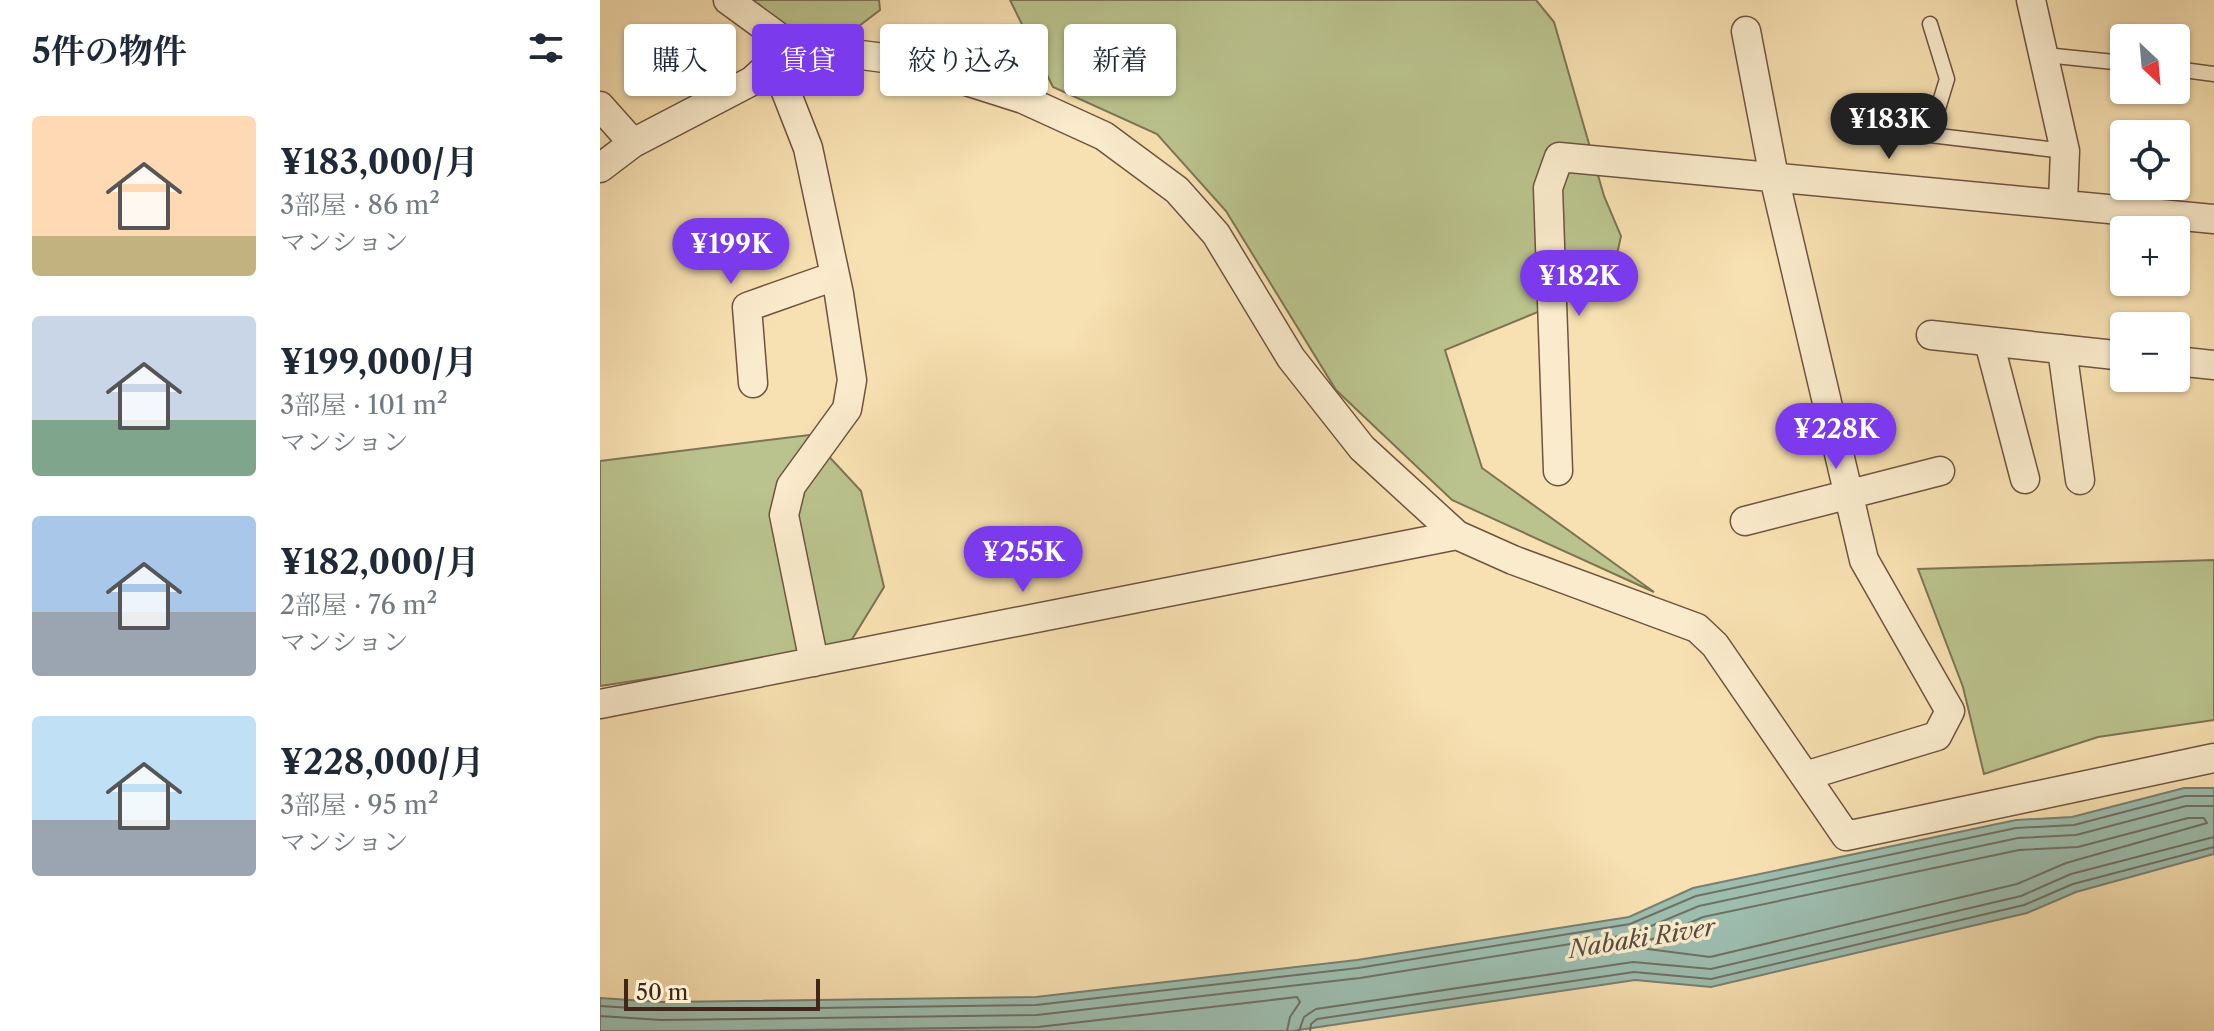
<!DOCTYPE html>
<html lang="ja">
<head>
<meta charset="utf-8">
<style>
  :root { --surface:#fff; --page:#f6f6f7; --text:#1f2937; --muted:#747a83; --accent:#7c3aed }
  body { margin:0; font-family:"Libre Caslon Text","Noto Serif JP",serif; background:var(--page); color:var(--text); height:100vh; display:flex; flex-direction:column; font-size:30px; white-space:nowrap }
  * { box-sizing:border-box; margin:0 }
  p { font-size:26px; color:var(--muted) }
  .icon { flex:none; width:44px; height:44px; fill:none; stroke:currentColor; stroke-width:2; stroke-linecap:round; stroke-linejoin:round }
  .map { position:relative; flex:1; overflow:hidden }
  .details { display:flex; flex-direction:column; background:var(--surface); width:600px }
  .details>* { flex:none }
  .guide { position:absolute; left:24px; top:24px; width:760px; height:72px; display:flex; gap:16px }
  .needle { width:52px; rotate:154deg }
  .buttons { position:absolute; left:1510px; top:24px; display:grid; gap:16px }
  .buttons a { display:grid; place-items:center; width:80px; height:80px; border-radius:8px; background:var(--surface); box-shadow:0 2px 6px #0004; font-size:40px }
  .scale { position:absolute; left:24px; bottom:20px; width:196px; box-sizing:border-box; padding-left:8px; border:4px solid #41251a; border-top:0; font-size:22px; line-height:28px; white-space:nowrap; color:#41251a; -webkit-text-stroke:6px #faebcc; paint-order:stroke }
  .price { position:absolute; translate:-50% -68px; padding:0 18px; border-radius:28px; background:var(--accent); color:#fff; font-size:26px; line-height:52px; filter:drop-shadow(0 2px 4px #0008) }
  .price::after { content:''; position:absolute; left:50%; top:48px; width:24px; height:18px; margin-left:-12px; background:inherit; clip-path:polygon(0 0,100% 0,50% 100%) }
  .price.current { background:#222; color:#fff }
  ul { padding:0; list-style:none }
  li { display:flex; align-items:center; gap:24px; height:200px; padding:0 32px }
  li span { display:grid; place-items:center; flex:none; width:224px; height:160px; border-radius:8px; color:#555 }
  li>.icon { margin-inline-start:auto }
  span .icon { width:96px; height:96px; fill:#fffc; stroke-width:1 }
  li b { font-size:34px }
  h2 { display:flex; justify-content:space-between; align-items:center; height:96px; padding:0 32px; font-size:34px }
  .pill { padding:0 28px; border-radius:8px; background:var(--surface); box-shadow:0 2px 6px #0004; font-size:28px; line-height:72px }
  .pill.current { background:var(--accent); color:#fff }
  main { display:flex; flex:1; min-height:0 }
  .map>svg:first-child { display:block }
  .green { fill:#bac38d; stroke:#7e7454; stroke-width:2 }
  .water { fill:#9dbdaf; stroke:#788073; stroke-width:2 }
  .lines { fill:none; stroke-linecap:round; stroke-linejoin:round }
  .shore { stroke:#6f7164; stroke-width:2 }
  .lane-casing { stroke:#6e5440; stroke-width:17 }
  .street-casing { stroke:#6e5440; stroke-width:31 }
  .lane { stroke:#faebcc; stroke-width:14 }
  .street { stroke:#faebcc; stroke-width:28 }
  .labels { text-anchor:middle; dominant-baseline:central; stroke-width:7; stroke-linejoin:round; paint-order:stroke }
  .water-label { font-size:24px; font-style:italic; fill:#584b3f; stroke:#faebcc }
</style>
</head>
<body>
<main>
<section class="details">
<h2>5件の物件<svg class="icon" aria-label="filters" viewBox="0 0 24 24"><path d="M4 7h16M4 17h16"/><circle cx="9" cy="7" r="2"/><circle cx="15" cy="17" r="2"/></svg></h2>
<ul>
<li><span style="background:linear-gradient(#ffd9b3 75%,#c2b280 0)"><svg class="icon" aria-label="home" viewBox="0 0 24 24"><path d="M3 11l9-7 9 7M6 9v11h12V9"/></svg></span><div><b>¥183,000/月</b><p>3部屋 · 86 m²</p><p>マンション</p></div></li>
<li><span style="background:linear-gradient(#c9d6e8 65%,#7fa58c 0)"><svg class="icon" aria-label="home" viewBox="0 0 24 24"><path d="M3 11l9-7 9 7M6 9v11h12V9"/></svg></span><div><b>¥199,000/月</b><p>3部屋 · 101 m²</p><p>マンション</p></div></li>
<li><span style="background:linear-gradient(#a9c7e8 60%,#9aa5b1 0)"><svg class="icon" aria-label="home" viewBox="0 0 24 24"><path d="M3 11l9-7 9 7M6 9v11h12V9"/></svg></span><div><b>¥182,000/月</b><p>2部屋 · 76 m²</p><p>マンション</p></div></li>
<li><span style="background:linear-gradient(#bfe0f5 65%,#9aa5b1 0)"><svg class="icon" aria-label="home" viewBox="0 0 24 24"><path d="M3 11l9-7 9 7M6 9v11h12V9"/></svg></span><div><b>¥228,000/月</b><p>3部屋 · 95 m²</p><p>マンション</p></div></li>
</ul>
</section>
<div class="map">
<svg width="1614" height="1031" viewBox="0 0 1614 1031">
  <rect width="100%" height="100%" fill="#f7e0b1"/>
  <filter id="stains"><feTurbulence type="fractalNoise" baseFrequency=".0025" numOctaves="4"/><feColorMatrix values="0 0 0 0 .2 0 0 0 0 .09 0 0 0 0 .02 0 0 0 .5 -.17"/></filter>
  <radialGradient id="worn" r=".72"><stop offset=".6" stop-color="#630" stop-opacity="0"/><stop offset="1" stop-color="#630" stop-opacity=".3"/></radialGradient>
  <path class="green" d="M145 0H279L280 10 259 26 185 34Z
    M410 0H936L954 22 1004 196 1021 236 1011 282 845 350 882 468 1054 592 852 500 736 390 626 211 557 134 453 87Z
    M209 435 261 491 284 587 246 649 0 686V461Z
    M1614 560V720L1498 737 1384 774 1363 687 1318 569Z"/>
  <path class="water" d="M1584 788H1614V854L1476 892 1427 913 1111 987 1035 980 692 1031H0V998L61 1002 436 997 757 960 1029 917 1093 888 1416 820 1472 817Z"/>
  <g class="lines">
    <path class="shore" d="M1588 818H1604L1607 823 1466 863 1417 884 1110 957 1040 948 1043 943 1103 917 1419 850 1478 847Z
      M0 1006 61 1010 436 1005 758 968 1030 924 1096 896 1416 828 1474 825 1585 796H1614
      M0 1016 61 1020 437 1015 760 978 1032 934 1099 906 1418 838 1476 835 1586 806H1614
      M122 1031 438 1027 697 997 700 1002 690 1017 687 1031
      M699 1031 704 1017 716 1009 1033 962 1111 969 1421 896 1471 874 1614 837
      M710 1031 711 1024 717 1019 1034 972 1111 979 1424 905 1473 884 1614 847"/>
    <defs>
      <path id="lane" d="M1330 24 1347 79 1330 135 1465 151
        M1445 55 1524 63
        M1576 69 1614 74"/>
      <path id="street" d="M128 0 191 46 300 60 423 99 504 136 577 190 616 234 691 358 762 448 857 535 913 560 1097 628 1115 645 1246 836 1614 758
        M1431 0 1465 151 1463 202
        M1146 31 1174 177 1264 560 1350 711 1337 736 1205 776
        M174 61 208 148 239 294 252 380 247 409 191 486 184 515 214 662
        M0 106 33 143
        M0 168 33 143 152 81 187 49
        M1331 335 1524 356
        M1389 342 1425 479
        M1462 349 1480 480
        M1576 361 1614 365
        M153 383 147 307 235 276
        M958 471 948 188 959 157 1614 219
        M1145 521 1340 471
        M0 704 857 535"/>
    </defs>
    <use href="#lane" class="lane-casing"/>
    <use href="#street" class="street-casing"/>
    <use href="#lane" class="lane"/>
    <use href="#street" class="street"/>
  </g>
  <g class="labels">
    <g class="water-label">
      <text transform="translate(1042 938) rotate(-9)">Nabaki River</text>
    </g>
  </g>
  <rect width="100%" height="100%" filter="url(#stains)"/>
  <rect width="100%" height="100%" fill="url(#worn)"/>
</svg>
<div class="buttons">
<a><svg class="needle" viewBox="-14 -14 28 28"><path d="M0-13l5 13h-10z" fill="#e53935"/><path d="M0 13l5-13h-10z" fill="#747a83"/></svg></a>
<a><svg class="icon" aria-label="locate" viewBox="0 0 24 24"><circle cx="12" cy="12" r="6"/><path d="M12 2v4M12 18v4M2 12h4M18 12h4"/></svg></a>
<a>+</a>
<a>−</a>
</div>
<div class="scale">50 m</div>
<b class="price current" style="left:1289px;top:161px">¥183K</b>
<b class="price" style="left:131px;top:286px">¥199K</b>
<b class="price" style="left:979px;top:318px">¥182K</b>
<b class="price" style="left:1236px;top:471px">¥228K</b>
<b class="price" style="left:423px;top:594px">¥255K</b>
<div class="guide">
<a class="pill">購入</a>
<a class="pill current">賃貸</a>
<a class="pill">絞り込み</a>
<a class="pill">新着</a>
</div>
</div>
</main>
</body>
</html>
